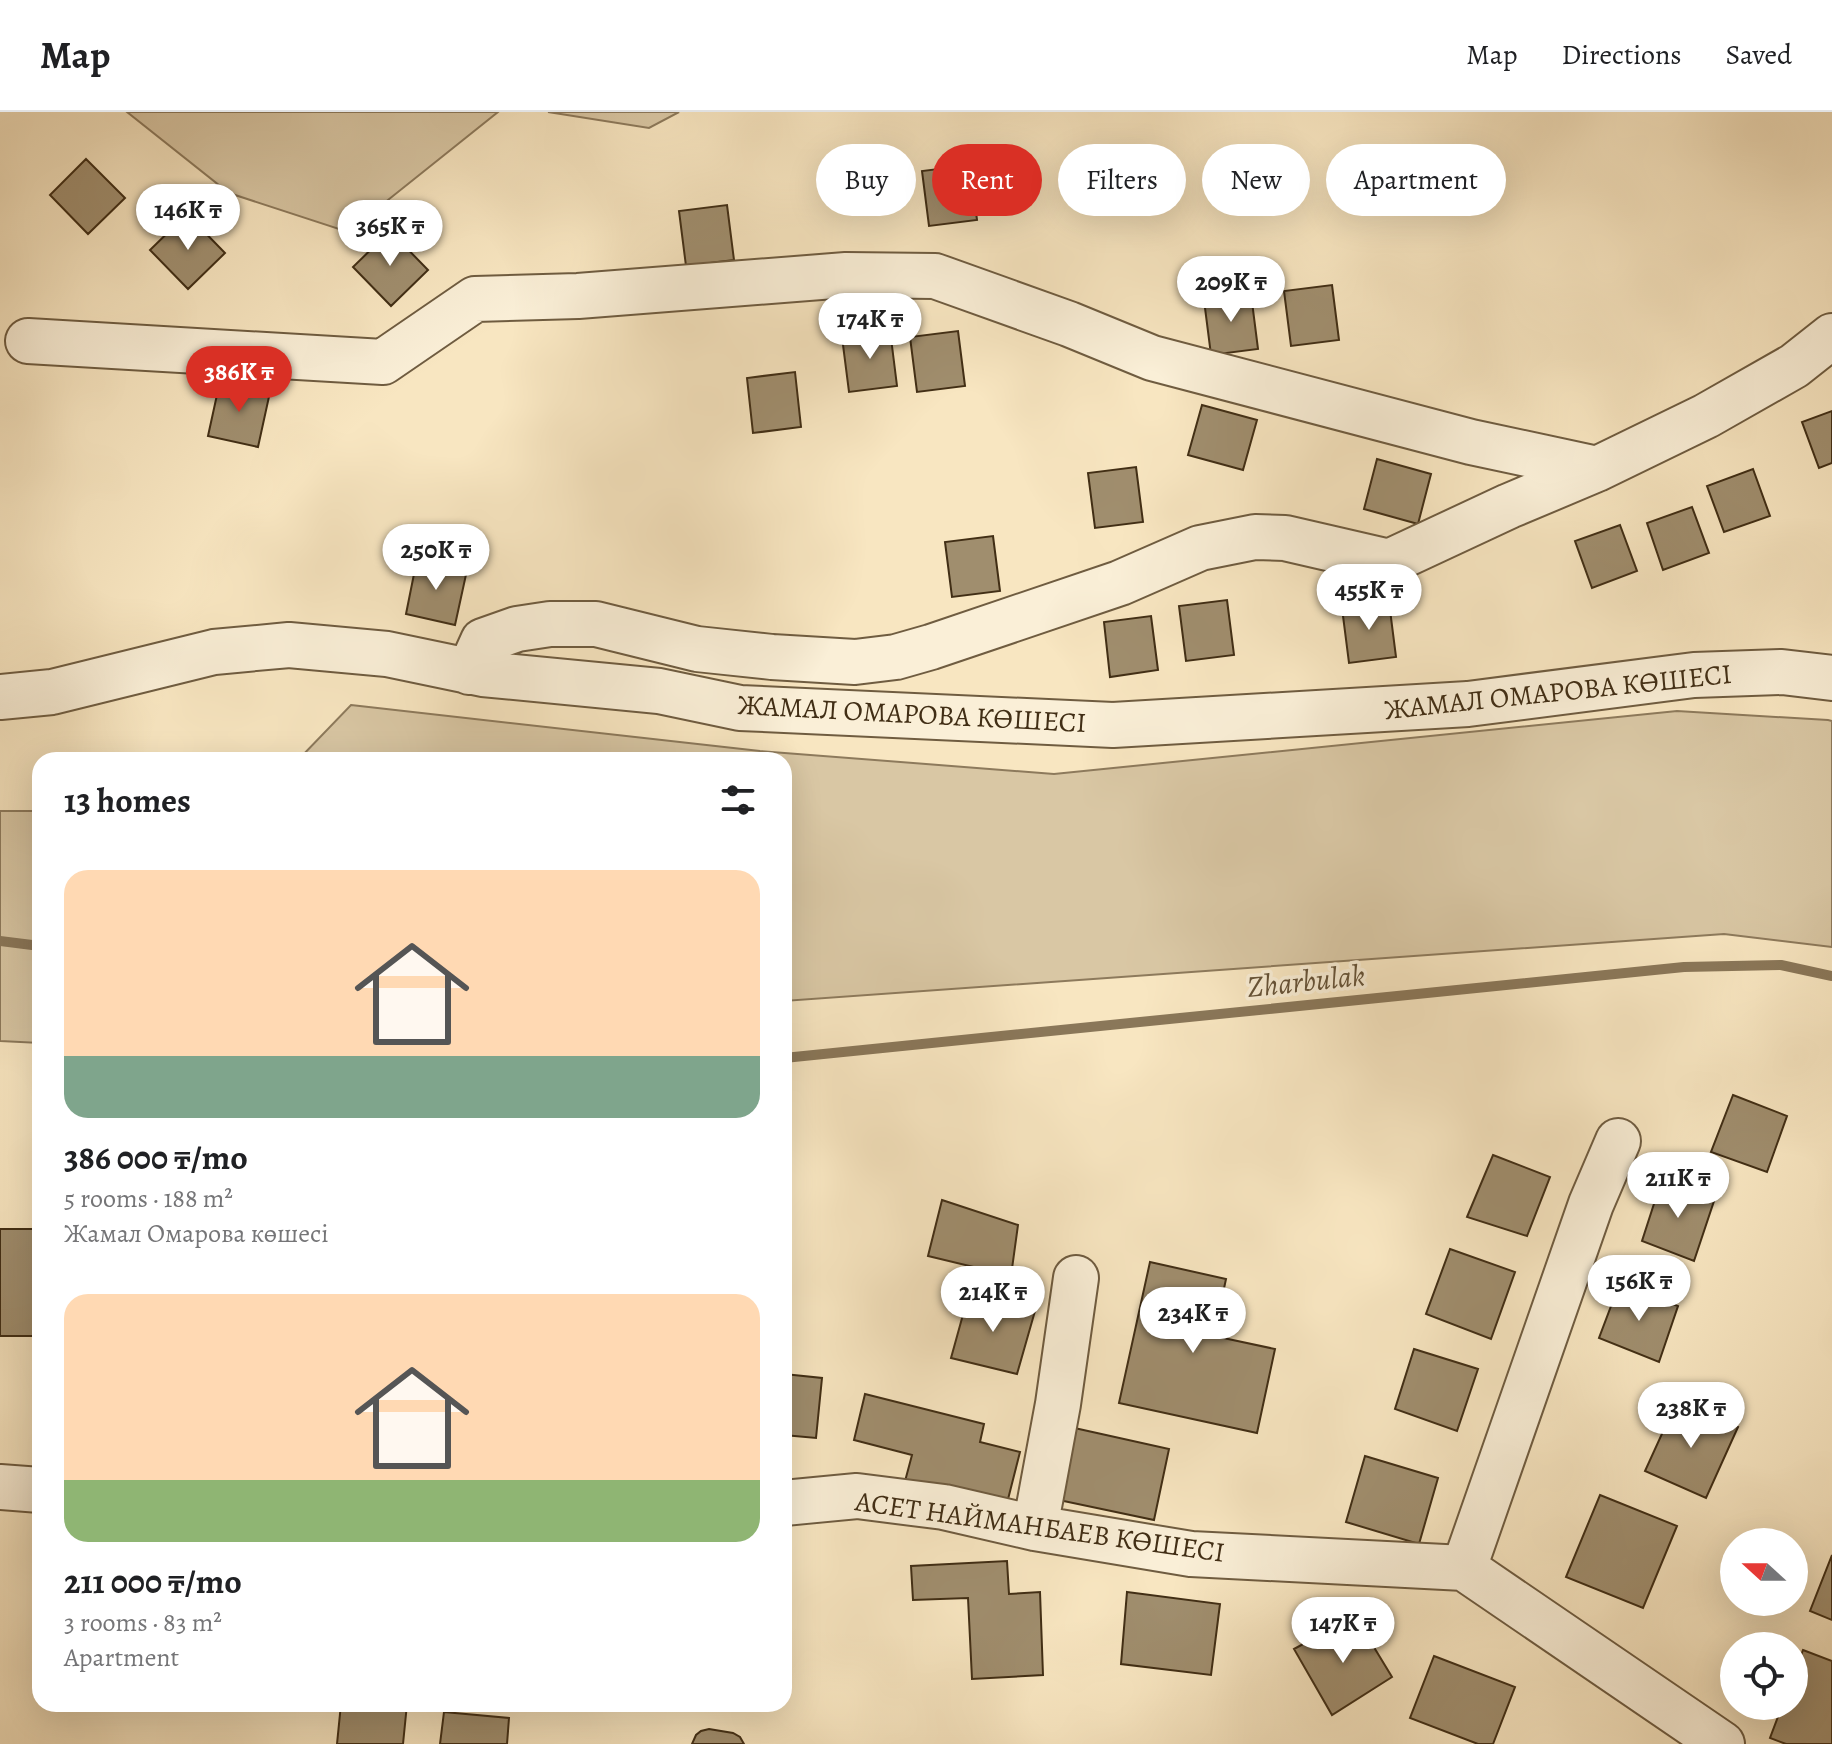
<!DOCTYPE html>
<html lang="en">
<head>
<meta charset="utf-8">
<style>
  :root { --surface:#fff; --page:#f6f6f6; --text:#202124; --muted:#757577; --line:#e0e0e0; --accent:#d93025 }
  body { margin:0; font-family:Alegreya,serif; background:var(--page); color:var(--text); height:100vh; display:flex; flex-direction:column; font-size:30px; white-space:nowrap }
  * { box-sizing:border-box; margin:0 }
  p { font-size:26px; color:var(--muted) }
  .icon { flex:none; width:44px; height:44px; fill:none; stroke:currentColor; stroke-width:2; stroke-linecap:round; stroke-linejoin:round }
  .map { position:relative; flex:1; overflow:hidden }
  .side { position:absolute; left:32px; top:640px; width:760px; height:960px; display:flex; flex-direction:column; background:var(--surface); border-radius:24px; box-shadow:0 8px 32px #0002 }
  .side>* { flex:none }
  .guide { position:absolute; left:816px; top:32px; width:760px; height:72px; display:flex; gap:16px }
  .needle { width:52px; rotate:291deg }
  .buttons { position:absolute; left:1720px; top:1416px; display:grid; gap:16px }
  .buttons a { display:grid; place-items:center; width:88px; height:88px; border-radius:50%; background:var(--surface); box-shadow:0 8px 32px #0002; font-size:40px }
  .price { position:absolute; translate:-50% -68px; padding:0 18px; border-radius:28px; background:#fff; color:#222; font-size:26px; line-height:52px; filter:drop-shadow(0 2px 4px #0008) }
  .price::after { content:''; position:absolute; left:50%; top:48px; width:24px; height:18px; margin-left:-12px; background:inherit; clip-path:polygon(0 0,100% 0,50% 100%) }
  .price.active { background:var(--accent); color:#fff }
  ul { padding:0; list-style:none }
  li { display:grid; align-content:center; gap:16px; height:424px; padding:0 32px }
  li span { display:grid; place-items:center; height:248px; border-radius:24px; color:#555 }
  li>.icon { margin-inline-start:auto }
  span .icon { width:144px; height:144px; fill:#fffc; stroke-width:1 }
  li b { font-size:34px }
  h2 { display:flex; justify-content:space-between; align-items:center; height:96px; padding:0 32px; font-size:34px }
  .tag { padding:0 28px; border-radius:36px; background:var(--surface); box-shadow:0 8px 32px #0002; font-size:28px; line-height:72px }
  .tag.active { background:var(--accent); color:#fff }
  header { display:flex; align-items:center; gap:48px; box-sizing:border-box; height:112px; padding:0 40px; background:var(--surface); border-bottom:2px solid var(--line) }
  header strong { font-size:38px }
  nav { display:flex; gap:44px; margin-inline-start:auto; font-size:28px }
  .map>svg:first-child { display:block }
  .green { fill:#d9c7a4; stroke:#8d7a5c; stroke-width:2 }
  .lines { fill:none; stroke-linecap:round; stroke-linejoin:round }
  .stream { stroke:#8a7759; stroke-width:10 }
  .building { fill:#a08e6e; stroke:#412e15; stroke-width:2 }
  .minor-casing { stroke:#6f5c40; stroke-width:48 }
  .minor { stroke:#faefd7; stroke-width:44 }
  .labels { text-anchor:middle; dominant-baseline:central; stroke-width:7; stroke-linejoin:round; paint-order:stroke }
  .street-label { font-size:28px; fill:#412e15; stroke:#faefd7 }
  .water-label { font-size:30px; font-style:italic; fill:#655237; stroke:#faefd7 }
</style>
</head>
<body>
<header>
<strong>Map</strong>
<nav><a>Map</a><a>Directions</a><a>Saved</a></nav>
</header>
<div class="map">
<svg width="1832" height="1632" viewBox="0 0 1832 1632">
  <rect width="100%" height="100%" fill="#f8e6c1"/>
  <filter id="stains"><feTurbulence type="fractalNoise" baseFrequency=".0025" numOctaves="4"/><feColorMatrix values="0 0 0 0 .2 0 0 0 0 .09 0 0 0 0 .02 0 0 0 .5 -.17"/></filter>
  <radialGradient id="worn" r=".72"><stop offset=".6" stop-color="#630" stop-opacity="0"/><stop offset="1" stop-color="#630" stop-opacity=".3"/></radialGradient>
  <path class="green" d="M127 0H498L348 120 229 81Z
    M548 0H679L649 16Z
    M351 593 760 639 1054 662 1677 599 1828 608 1832 609V835L1724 822 784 889V648H298Z
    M0 699H40V931L0 929Z"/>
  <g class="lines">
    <path class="stream" d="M0 829 40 834
      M784 946 1684 855 1781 853 1832 864"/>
  </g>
  <path class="building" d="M86 47 125 86 88 122 50 83Z
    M970 53 977 108 929 114 922 59Z
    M727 93 734 148 686 154 679 99Z
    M187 102 225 141 188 177 150 138Z
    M390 119 428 158 391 194 353 155Z
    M1332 173 1339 228 1291 234 1284 179Z
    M1251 182 1258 237 1211 243 1204 188Z
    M890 218 897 274 849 280 842 225Z
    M958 219 965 274 917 280 910 225Z
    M795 260 801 315 753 321 747 266Z
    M220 269 270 280 258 335 208 324Z
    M1202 293 1257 308 1243 358 1188 343Z
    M1832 299V351L1819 356 1802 310Z
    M1377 347 1431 362 1418 412 1364 397Z
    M1136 355 1143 410 1095 416 1088 361Z
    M1753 357 1770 404 1724 420 1707 374Z
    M1692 395 1709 441 1663 458 1647 411Z
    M1620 413 1637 459 1592 476 1575 429Z
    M993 424 1000 479 952 485 945 430Z
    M417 447 467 458 455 513 406 502Z
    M1227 488 1234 543 1186 549 1179 494Z
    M1389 490 1396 545 1349 551 1342 496Z
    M1151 504 1158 558 1110 565 1104 510Z
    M1733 983 1787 1004 1767 1060 1711 1040Z
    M1493 1043 1550 1065 1527 1124 1467 1105Z
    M1662 1067 1715 1086 1694 1149 1642 1129Z
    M942 1088 1018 1113 1011 1164 928 1144Z
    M0 1117H40V1224H0Z
    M1450 1137 1515 1160 1491 1227 1426 1202Z
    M1150 1150 1226 1167 1214 1224 1275 1237 1257 1321 1119 1291Z
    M1619 1173 1678 1194 1659 1250 1599 1226Z
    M969 1181 1035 1199 1017 1262 951 1246Z
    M1414 1237 1478 1257 1457 1319 1395 1297Z
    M784 1262 822 1266 816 1326 784 1323Z
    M865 1282 984 1312 980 1330 1020 1340 1005 1399 904 1373 912 1343 854 1328Z
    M1676 1291 1738 1315 1706 1386 1645 1359Z
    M1070 1315 1169 1337 1154 1408 1054 1387Z
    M1365 1344 1438 1366 1419 1432 1346 1410Z
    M1600 1383 1677 1414 1643 1496 1566 1465Z
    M1832 1443V1508L1810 1499Z
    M1007 1449 1009 1482 1040 1480 1043 1563 972 1567 968 1486 913 1488 911 1454Z
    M1127 1480 1220 1492 1211 1563 1121 1552Z
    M1355 1504 1392 1565 1332 1603 1294 1537Z
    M1803 1538 1832 1549V1632H1786L1770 1626 1782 1594H1794V1562Z
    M1434 1544 1515 1575 1493 1632H1478L1410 1606Z
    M341 1592H407L403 1632H337Z
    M444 1600 509 1606 507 1632H440Z
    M709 1617 733 1621 740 1625 744 1632H692L696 1623 701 1619Z"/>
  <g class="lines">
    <defs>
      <path id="minor" d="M28 229 383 250 475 187 578 184 846 163 935 164 1069 212 1152 246 1471 330 1597 357
        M469 560 483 529 517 517 550 512H596L697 537 772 545 855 550 896 545 931 535 1120 471 1200 436 1255 425 1285 426 1389 450 1509 394 1597 357 1706 304 1794 254 1832 224
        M0 585 52 580 214 540 289 533 387 542 483 562 659 579 740 596 1113 613 1468 592 1694 563 1782 560 1832 566
        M0 1375 40 1378
        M784 1391 857 1384 944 1395 1035 1416 1191 1442 1464 1456 1722 1632
        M1035 1416 1058 1292 1076 1166
        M1464 1456 1591 1092 1618 1029"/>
    </defs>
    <use href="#minor" class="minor-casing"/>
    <use href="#minor" class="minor"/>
  </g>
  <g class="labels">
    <g class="street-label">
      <text transform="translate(1558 580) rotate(-6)">ЖАМАЛ ОМАРОВА КӨШЕСІ</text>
      <text transform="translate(912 602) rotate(3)">ЖАМАЛ ОМАРОВА КӨШЕСІ</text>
      <text transform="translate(1040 1415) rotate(8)">АСЕТ НАЙМАНБАЕВ КӨШЕСІ</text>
    </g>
    <g class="water-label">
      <text transform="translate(1306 869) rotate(-6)">Zharbulak</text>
    </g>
  </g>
  <rect width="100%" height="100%" filter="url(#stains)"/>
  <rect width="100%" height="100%" fill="url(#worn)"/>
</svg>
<div class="buttons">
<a><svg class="needle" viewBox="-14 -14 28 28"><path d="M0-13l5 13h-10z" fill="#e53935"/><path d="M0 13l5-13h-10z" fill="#757577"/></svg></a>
<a><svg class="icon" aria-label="locate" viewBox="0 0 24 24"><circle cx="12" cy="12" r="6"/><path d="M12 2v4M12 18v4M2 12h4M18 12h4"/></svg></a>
</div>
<b class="price" style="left:188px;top:140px">146K ₸</b>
<b class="price" style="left:390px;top:156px">365K ₸</b>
<b class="price" style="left:1231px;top:212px">209K ₸</b>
<b class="price" style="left:870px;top:249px">174K ₸</b>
<b class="price active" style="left:239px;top:302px">386K ₸</b>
<b class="price" style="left:436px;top:480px">250K ₸</b>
<b class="price" style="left:1369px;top:520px">455K ₸</b>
<b class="price" style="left:1678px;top:1108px">211K ₸</b>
<b class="price" style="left:1639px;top:1211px">156K ₸</b>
<b class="price" style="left:993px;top:1222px">214K ₸</b>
<b class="price" style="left:1193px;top:1243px">234K ₸</b>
<b class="price" style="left:1691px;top:1338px">238K ₸</b>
<b class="price" style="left:1343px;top:1553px">147K ₸</b>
<div class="guide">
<a class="tag">Buy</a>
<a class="tag active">Rent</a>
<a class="tag">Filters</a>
<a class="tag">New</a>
<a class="tag">Apartment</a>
</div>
<section class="side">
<h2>13 homes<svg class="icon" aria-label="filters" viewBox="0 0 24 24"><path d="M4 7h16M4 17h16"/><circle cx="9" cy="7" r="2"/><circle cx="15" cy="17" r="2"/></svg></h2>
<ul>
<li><span style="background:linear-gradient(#ffd9b3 75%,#7fa58c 0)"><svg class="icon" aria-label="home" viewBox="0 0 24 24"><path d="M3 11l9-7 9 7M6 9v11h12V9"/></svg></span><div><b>386 000 ₸/mo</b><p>5 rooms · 188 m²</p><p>Жамал Омарова көшесі</p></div></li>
<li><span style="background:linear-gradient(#ffd9b3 75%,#8fb573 0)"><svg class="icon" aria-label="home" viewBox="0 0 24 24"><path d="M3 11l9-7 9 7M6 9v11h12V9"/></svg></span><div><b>211 000 ₸/mo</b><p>3 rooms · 83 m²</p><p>Apartment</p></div></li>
</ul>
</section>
</div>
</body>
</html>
